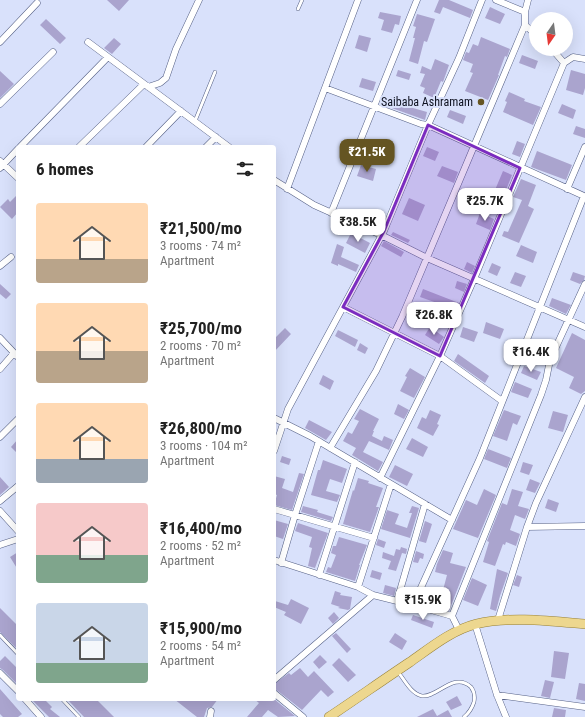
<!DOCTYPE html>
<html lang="en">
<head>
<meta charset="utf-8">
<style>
  :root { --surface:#fff; --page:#f2f2f2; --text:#222; --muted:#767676; --accent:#655522 }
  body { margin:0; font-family:"Roboto Condensed",sans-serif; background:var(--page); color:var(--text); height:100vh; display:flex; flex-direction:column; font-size:15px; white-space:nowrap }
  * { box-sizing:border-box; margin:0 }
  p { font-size:13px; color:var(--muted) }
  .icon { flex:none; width:22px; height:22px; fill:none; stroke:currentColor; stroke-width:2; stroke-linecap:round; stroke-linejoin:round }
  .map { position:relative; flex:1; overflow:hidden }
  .drawer { position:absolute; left:16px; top:145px; width:260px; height:556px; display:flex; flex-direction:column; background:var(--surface); border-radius:4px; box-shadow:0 4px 16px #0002 }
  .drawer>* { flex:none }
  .needle { width:26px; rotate:194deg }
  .tools { position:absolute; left:529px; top:12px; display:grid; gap:8px }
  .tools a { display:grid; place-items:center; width:44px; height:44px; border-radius:50%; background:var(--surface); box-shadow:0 4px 16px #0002; font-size:20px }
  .price { position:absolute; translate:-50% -34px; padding:0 9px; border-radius:8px; background:#fff; color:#222; font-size:13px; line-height:26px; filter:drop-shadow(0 1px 2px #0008) }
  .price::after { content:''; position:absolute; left:50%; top:24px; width:12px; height:9px; margin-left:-6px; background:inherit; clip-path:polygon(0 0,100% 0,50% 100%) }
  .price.selected { background:var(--accent); color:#fff }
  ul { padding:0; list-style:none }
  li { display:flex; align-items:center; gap:12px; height:100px; padding:0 20px }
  li span { display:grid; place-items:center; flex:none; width:112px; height:80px; border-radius:4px; color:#555 }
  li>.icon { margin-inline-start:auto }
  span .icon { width:48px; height:48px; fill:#fffc; stroke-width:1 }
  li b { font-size:17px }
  h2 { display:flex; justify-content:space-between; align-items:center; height:48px; padding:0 20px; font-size:17px }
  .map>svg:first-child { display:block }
  .building { fill:#aaa4ce }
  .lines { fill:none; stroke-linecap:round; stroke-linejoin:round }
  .lane-casing { stroke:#566186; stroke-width:4 }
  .street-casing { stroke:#566186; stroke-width:7 }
  .primary-casing { stroke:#978038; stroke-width:10 }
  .lane { stroke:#fff; stroke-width:3 }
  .street { stroke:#fff; stroke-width:6 }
  .primary { stroke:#edd78f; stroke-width:9 }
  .marked { fill:#7b2cbf; fill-opacity:0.2; stroke:#7b2cbf; stroke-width:3; stroke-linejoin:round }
  .poi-dot { fill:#655522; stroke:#d9e1fb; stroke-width:1.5 }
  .labels { text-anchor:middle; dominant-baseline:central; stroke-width:4; stroke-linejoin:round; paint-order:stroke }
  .poi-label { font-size:12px; fill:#0d111f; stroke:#d9e1fb; text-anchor:end }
</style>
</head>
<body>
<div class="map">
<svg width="585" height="717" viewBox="0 0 585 717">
  <rect width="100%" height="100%" fill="#d9e1fb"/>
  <path class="building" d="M107 0H129L119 11Z
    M439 0H449L473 10 470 18 443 7 440 14 434 12Z
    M490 7 505 14 500 24 485 18Z
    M380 12 401 16 399 25 395 24 392 33 381 30 384 20 378 18Z
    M417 14 435 19 427 42 424 41 418 64 409 61 415 38H413L416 27 413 26Z
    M46 19 66 38 60 44 40 25Z
    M359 35 371 38 367 52 355 48Z
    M481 37 510 49 507 57 505 56 498 75H499L488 100 465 91 473 73 470 72 473 64 463 60 466 52 469 53 473 44 478 46Z
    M114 38 121 44 112 54 104 48Z
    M522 55 538 61 535 69 519 63Z
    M435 59 449 65 443 82 441 81 434 98 423 93 425 88 420 86 425 74 420 73 422 66 431 70Z
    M398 70 411 74 409 80 396 76Z
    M571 70 585 74V88L583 95 566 90Z
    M0 71 14 84 0 98Z
    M362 78 376 82 373 91 359 87Z
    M509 92 525 99 524 101 541 107 533 125 503 112 507 102 505 101Z
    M391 97 407 102 406 106 427 112 425 120 389 107Z
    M562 104 576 110 573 119 558 113Z
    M450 110 466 116 463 124 447 117Z
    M576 126 585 129V138L573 134Z
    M517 141 525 144 520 157 512 154Z
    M427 147 439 152 435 161 423 156Z
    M537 151 572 165 566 180 531 167Z
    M361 165 376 169 373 181 357 176Z
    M442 166 458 172 454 183 437 176Z
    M503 171 512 175 500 205 485 199 489 188 495 190Z
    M521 179 536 185 528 206 534 209 519 243 502 236 504 231 508 232 522 200 513 197Z
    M465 191 484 200 479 211 460 203Z
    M18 194V212L12 219 0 207 8 199 10 202Z
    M409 198 425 205 418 221 402 214Z
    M480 213 494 219 490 230 476 224Z
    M393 232 410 240 408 243 391 235Z
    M351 233 370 243 365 253 346 243Z
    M384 241 404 252 401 257 381 246Z
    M337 244 344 247 341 257 359 265 356 272 338 264V266L331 263Z
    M521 245 537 252 533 263 516 256Z
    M467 262 475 266 472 273 464 269Z
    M492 263 501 267 497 276 488 272Z
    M515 272 526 276 521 287 510 283Z
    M573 272 585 276 584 280 580 284 570 280Z
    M457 281 467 284 464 292 455 288Z
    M0 284 11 294 6 299 0 294Z
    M423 289 459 303 455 311 452 310 448 322 438 318 443 305 420 297Z
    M552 298 571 305 566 314 549 306Z
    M486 322 504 329 500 339 483 333Z
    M430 327 444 337 439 344 425 335Z
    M463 327 478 332 474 342 460 337Z
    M285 328 291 334 274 352V339Z
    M338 330 358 340 355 347 335 336Z
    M572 333 585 340V391L581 394 569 388 574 377 556 368Z
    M360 343 368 348 365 354 357 350Z
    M532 346 548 353 544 362 528 354Z
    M458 354 489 376 485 383 454 361Z
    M524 366 541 372 537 380 521 373Z
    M410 368 425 377 414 398 400 391 407 377 405 376Z
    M323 375 334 381 330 390 319 384Z
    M515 382 532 389 528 398 511 392Z
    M398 404 409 410 404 419 394 414Z
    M360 409 379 419 373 431H374L372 436 382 441 384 436 393 440 389 450 369 441 363 452 383 462 378 471 352 455 356 448 343 441 348 432 352 434 359 421 354 419Z
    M430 410 441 415 437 424 439 425 433 436 417 428 422 417 426 419Z
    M504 410 521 416 517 425 513 423 507 441 493 436Z
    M553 411 568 415 563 432 548 428Z
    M309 420 332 432 326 440 305 428Z
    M412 438 428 447 423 457 406 449Z
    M18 439V454L11 447Z
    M488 449 511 458 507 468 484 459Z
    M282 456 291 459 289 465 280 462Z
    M323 460 347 469 342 483 330 479 326 491 340 495 337 502 311 495 318 470H320Z
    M523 462 533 465 529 475 520 472Z
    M395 465 413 474 407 486 389 477Z
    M299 473 304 474 292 510 274 505 277 495 274 494V476L285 479 282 488 293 492Z
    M0 477 9 487 0 495Z
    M358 478 369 481 368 483 383 488 376 507H379L370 532 343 524 353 490 354 491Z
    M530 479 540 483 535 493 526 490Z
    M484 489 496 495 478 538 453 529 466 500 477 505Z
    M512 489 523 492 518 506 529 509 525 519 515 515 510 530 520 534 516 546 506 542 505 545 503 544 495 566 483 562 489 542 487 541 502 503 507 505Z
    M548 499 559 503 556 512 545 508Z
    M303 506 318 510 317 512 333 517 331 521 301 512Z
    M412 506 419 508 410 538 381 529 387 510 399 514 395 524 407 528 412 513H409Z
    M274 520 288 524 283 539 274 536Z
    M425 521 432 524 426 543 419 541Z
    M298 523 328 533 315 568 308 566 312 548 309 547 312 537 295 531Z
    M339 537 367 545 359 565H360L355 581 326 572 328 567 331 568 336 555 331 553 333 546H336Z
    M378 539 386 542 384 548 376 545Z
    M401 547 407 549 406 554 402 553 396 571 388 569 391 561 382 558 383 552 394 556 396 549 400 550Z
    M443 550 453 553 450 563 466 567 449 611 422 603 425 589 439 594 441 590H443L447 575 435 572 437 564Z
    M416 551 424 554 423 559 420 558 418 563 413 562Z
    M18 552V570L10 557Z
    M497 569 508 573 500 596 496 611 490 609Z
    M372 570 382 573 380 580 370 577Z
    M517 575 522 577 519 587 513 585Z
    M472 578 487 585 478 606 463 600Z
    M385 585 396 588 394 596 383 593Z
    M335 591 341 593 340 595 352 597 350 609 348 610 338 608 340 607 331 604Z
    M291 599 309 608 301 624 284 615 286 612 274 607 275 601 288 605Z
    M0 608 18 626V650L0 632Z
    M334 612 339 618 333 624 328 618Z
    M413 615 434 622 432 628 411 620Z
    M336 633 351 649 347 653 332 636Z
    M395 633 407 641 402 650 389 642Z
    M554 651 569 653 565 679 551 677Z
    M320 655 327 662 319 669 313 662Z
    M5 656 18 669 17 684 3 670 0 668V661Z
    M339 658 356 675 348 682 332 665Z
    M300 668 308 677 314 671 334 692 328 697 321 690 302 710 274 688V684L289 673 291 675Z
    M545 680 554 682 550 698 541 696Z
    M579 683 585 684V701L576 699Z
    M0 689 22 714 18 717H3L0 714Z
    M457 696 462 705 451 710 446 702Z
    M31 699H44L52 707 50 709 60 717H49Z
    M67 699H96L114 717H84Z
    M174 699H218L212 707 207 708 204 717H197Z
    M254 699H274L295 716 278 717 268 710 262 717H247L259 703Z
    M554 708 566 710 565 717H552Z
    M433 709 437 716 448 710 452 717H417Z"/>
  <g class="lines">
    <defs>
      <path id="lane" d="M298 9 302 0
        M195 121 215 72
        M0 635 18 654
        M398 672C404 679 411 694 422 696 437 698 454 671 471 687 474 691 475 697 474 702 472 708 469 713 464 717
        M62 699 79 717"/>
      <path id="street" d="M496 0 525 12
        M525 25 536 35
        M0 42 37 3
        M88 42 229 147
        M552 49 564 63
        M148 87 160 83 166 78 176 49 199 0
        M325 88 421 124 428 125 584 196 480 458 419 592 417 606 452 616 459 630
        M0 104 53 52
        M20 147 108 57
        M79 147 144 84
        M146 147 181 111
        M206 147 216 137
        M0 161 18 178
        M0 168 18 149
        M274 180 314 205 381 235 427 258 585 327
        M287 189 358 0
        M567 189 585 147
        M331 213 417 0
        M0 266 11 257
        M343 307 440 356 502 401
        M0 338 18 357
        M0 369 14 353
        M274 418 310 436 452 520
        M0 437 18 419
        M330 448 376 371 402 317 525 25V12L528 0
        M274 451 288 409 384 231 428 125 459 58 482 0
        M380 478 440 356 474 279 564 63 573 57 585 59
        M0 501 18 486
        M274 509 374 538
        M0 511 18 531
        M527 527 585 526
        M0 545 18 539
        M274 560 358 587 373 595 417 606
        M281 563 295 515 319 441
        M319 575 355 462
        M358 587 391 484
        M397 601 425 504
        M452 616 541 395 546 380 550 360 585 284
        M498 620 527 527 536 503 585 397
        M475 624 497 695 506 717
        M0 673 18 691
        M274 680 373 595
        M274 693 303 717
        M497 695 585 707
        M25 699 41 717
        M210 717 211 711"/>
      <path id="primary" d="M329 717C356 699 383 680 410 662 430 648 452 630 476 624 509 616 551 621 585 624"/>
    </defs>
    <use href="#lane" class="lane-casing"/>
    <use href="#street" class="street-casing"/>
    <use href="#primary" class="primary-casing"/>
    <use href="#lane" class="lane"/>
    <use href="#street" class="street"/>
    <use href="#primary" class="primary"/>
  </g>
  <path class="marked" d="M428 125 520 168 440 356 343 307 384 231Z"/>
  <circle class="poi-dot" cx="481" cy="102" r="4"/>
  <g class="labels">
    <g class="poi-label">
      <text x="473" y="102">Saibaba Ashramam</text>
    </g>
  </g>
</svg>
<div class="tools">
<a><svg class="needle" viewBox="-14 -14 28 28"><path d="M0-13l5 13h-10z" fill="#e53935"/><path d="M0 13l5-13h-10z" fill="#767676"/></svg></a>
</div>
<b class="price selected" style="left:367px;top:173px">₹21.5K</b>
<b class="price" style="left:485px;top:222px">₹25.7K</b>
<b class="price" style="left:358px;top:243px">₹38.5K</b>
<b class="price" style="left:434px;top:336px">₹26.8K</b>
<b class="price" style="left:531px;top:373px">₹16.4K</b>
<b class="price" style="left:423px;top:621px">₹15.9K</b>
<section class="drawer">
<h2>6 homes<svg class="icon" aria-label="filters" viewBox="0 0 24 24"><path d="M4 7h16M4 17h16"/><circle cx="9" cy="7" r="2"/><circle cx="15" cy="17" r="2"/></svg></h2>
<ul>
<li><span style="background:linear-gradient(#ffd9b3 70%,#b9a48a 0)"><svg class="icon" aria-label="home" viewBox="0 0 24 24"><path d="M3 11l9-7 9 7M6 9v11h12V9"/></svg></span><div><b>₹21,500/mo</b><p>3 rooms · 74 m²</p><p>Apartment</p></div></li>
<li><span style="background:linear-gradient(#ffd9b3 60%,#b9a48a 0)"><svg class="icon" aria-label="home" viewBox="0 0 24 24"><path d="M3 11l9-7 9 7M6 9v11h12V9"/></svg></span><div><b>₹25,700/mo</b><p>2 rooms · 70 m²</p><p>Apartment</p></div></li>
<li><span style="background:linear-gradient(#ffd9b3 70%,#9aa5b1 0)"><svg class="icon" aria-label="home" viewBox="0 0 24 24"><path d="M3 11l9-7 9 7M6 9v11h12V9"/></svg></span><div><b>₹26,800/mo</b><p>3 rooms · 104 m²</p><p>Apartment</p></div></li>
<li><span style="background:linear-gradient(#f6c9c9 65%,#7fa58c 0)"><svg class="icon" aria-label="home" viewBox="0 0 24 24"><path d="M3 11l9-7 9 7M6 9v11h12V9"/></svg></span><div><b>₹16,400/mo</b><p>2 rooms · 52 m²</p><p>Apartment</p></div></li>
<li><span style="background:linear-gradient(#c9d6e8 75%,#7fa58c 0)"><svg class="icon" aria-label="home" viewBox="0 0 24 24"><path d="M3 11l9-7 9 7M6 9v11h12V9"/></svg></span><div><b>₹15,900/mo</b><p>2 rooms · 54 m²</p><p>Apartment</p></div></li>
</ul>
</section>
</div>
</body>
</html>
